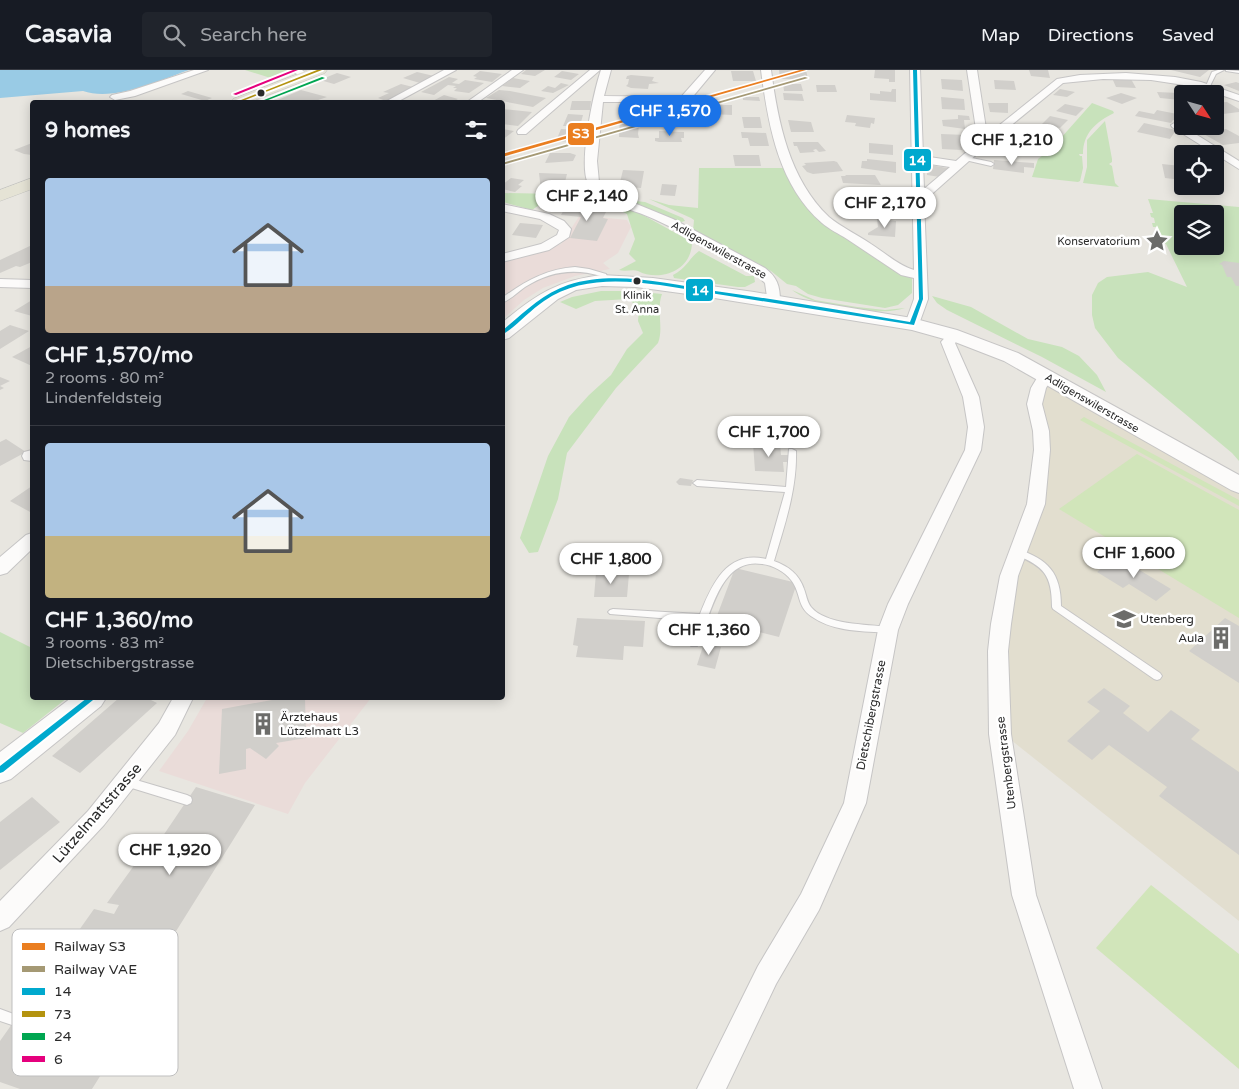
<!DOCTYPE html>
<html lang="en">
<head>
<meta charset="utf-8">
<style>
  :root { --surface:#171b24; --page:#20242c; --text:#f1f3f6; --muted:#9ea1a6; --line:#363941; --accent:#1a73e8 }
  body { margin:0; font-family:"Varela Round",sans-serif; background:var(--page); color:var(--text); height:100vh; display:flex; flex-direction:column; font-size:19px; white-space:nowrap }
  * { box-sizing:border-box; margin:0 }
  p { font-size:16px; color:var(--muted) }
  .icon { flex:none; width:28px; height:28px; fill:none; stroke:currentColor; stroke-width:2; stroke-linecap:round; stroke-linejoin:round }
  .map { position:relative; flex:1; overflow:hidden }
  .drawer { position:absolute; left:30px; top:30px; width:475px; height:600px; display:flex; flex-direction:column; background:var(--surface); border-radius:5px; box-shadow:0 2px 12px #0003 }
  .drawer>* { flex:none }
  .needle { width:32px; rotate:126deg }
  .tools { position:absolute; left:1174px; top:15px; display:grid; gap:10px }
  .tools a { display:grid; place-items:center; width:50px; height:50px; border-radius:5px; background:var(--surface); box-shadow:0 2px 12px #0003; font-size:25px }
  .price { position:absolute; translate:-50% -42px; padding:0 11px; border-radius:18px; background:#fff; color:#222; font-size:16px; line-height:32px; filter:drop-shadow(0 1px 2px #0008) }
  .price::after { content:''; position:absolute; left:50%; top:30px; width:15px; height:11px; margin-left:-8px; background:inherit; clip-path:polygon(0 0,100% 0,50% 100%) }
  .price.current { background:var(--accent); color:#fff }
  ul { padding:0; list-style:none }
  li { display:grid; align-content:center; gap:10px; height:265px; padding:0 15px }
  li+li { border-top:1px solid var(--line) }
  li span { display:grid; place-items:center; height:155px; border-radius:5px; color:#555 }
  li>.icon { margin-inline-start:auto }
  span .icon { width:90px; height:90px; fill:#fffc; stroke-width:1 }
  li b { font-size:21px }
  h2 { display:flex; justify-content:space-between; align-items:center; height:60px; padding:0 15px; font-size:21px }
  header { display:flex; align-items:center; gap:30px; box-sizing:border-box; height:70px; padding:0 25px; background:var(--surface); border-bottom:1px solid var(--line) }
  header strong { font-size:24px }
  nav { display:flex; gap:28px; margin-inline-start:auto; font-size:18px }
  .search { width:350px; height:45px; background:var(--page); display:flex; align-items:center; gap:12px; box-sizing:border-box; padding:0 18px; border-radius:5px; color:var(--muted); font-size:19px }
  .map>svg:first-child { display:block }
  .education { fill:#e2decf }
  .medical { fill:#eadcd9 }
  .green { fill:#c8e2bb; fill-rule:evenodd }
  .pitch { fill:#d1e5ba }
  .water { fill:#99cbe5 }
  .building { fill:#d1cfcb }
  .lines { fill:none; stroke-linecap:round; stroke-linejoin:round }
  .lane-casing { stroke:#c6c5c5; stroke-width:2 }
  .street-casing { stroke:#c6c5c5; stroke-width:2 }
  .secondary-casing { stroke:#c6c5c5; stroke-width:2 }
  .primary-casing { stroke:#c4c4c1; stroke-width:1 }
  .lane { fill:#fcfbfa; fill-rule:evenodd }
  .street { fill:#fcfbfa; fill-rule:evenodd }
  .secondary { fill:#fcfbfa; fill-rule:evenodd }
  .primary { fill:#e5e3d5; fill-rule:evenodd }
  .bus-1-casing { stroke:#fff; stroke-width:4 }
  .bus-2-casing { stroke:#fff; stroke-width:4 }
  .bus-3-casing { stroke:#fff; stroke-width:4 }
  .bus-4-casing { stroke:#fff; stroke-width:4 }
  .bus-1 { fill:#00a9ce; fill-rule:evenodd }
  .bus-2 { fill:#b4930f; fill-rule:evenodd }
  .bus-3 { fill:#00a651; fill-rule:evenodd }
  .bus-4 { fill:#e5007d; fill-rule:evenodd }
  .rail-1-casing { stroke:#fff; stroke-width:3 }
  .rail-2-casing { stroke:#fff; stroke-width:3 }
  .rail-1 { fill:#ea7e20; fill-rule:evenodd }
  .rail-2 { fill:#a59974; fill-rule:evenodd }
  .bus-dot { fill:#2a2a2a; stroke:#fff; stroke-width:2 }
  .labels { text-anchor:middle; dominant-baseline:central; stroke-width:5; stroke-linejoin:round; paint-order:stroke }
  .far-poi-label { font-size:11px; fill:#2a2a2a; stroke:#fff; text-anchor:end }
  .far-street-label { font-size:11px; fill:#2a2a2a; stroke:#fff }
  .bus-label { font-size:11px; fill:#2a2a2a; stroke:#fff }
  .poi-label { font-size:12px; fill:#2a2a2a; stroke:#fff; text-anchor:start }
  .street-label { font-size:12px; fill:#2a2a2a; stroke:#fff }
  .near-street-label { font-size:15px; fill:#2a2a2a; stroke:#fff }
  .key { fill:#fff; stroke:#bfbfbf; stroke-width:1 }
  .key-label { font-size:14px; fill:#2a2a2a }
  .line-badge { stroke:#fff; stroke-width:2 }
  .badge-label { font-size:14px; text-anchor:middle; font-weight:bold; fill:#fff }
</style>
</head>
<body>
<header>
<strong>Casavia</strong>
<div class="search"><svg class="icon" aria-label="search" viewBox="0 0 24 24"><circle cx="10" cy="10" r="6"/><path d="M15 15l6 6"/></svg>Search here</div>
<nav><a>Map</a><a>Directions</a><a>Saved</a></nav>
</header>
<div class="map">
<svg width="1239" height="1019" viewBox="0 0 1239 1019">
  <rect width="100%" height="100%" fill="#e8e6e0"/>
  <path class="education" d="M1046 313 1239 422V851L1006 666 1002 588 1015 511 1038 439 1037 335Z"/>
  <path class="medical" d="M580 145 627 150 631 157 618 183 603 193 610 199 575 206 543 218 524 230 503 249 502 190 561 174Z
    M207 628H371L305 713 288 744 159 701 188 661Z"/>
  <path class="green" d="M245 0H287L296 3 277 10Z
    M1092 33 1113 41 1114 43C1096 52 1083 63 1083 84H1079L1080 86H1082L1083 98 1080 111 1078 112 1032 107 1038 89 1052 78Z
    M1105 51 1112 89V92L1109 94 1112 96 1115 113 1119 117 1083 113 1087 97V70Z
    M699 98H788L813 139 912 204V223L898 235 885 238 822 228 808 224 796 216 787 214 771 201 693 161 694 150 691 148 649 129 669 135 698 138Z
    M503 123 558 124 578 131 614 133 643 145 692 172C692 202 658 212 638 201 633 199 626 202 619 200L636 191 629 184 635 169 627 144 611 136 548 129 532 140 503 132Z
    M1148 129 1239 137V391L1232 383 1118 288 1095 258 1092 245V225L1098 213 1107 207 1148 202 1187 217 1166 174 1158 173 1154 170 1159 167 1156 157H1153L1152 153H1155L1154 148 1151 147 1150 143H1153ZM1182 144H1215V176H1182Z
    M626 130 645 132 683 148 685 151 678 153Z
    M699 181 746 206H754L755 212 745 217H738L674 208 673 205C688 197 689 188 699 181Z
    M792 220 815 230 857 237 885 240 905 238C880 247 813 237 792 220Z
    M601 221H632L662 224C656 240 664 258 658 273L616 318 567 383 558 429 538 482 529 483 520 468 548 386 569 347 589 325 611 305 627 279 643 263 638 251 639 239 629 229 595 231 576 239 560 232 572 227Z
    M932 226 971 237 1028 269 1062 277 1079 286 1097 305 1106 322 1042 287 947 240 937 233Z
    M0 562 32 578V628H67L23 663 0 653Z"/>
  <path class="pitch" d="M1084 347 1239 430V436L1080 350Z
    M1137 384 1239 440V548L1059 439Z
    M1151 815 1239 884V999L1096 878Z"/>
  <path class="water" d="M0 0H189C160 10 114 32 83 21L0 28Z"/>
  <path class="building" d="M526 0H545L535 6 521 4Z
    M779 0H806L808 9H780Z
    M875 0H895V12H889V9L874 8Z
    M1029 0H1048L1050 8 1031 6Z
    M1171 0H1209L1200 7Z
    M480 1 502 4 492 12 474 9 477 7 473 6Z
    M562 1 579 4 571 10 554 7Z
    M731 1H753L756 11H733Z
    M417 2 434 6 420 13 403 8Z
    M337 3 351 7 334 14 320 10Z
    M631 5 654 7 652 11 659 13 649 14 648 19 631 18 626 16 628 14 629 9H626L627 6Z
    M449 7 458 9 452 13 459 14 465 10 484 13 469 23 454 21 457 18H453L456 16 448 15 434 25 421 22Z
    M513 8 530 11 520 18 502 16Z
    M1112 8 1131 9 1136 18 1116 17Z
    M941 9 962 10 963 21 942 19Z
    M994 10 1014 11 1016 20 995 19Z
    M1236 12 1239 13V21L1224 15Z
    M561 13 569 15 553 23 541 21 548 16 555 18Z
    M401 14 413 17 386 31 378 28 389 23 383 22Z
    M783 14H801L803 21H784Z
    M816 15H835L837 22H817Z
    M892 19H896V32L870 30V23L880 24V21L891 22Z
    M1060 19 1075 22 1067 27 1053 25Z
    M301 20 327 27 312 32H273Z
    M499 20 510 21 546 28 533 37 486 28Z
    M1204 20 1211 24H1189L1185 22Z
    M188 21 212 28 205 31 181 24Z
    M1157 22 1179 23 1181 30 1160 28Z
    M783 23 802 24 804 31 784 30Z
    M1121 23 1137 28 1122 34 1106 28Z
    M444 25 458 29 452 32H431Z
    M743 27H759L760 31 743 30Z
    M941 27 964 29 965 40 942 39Z
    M572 31H591L590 40H570Z
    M1227 32 1239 39V42L1215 45V33Z
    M988 33H1008V43L990 42Z
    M1065 34 1084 38 1076 46 1056 41Z
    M709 35H732V45L712 44 711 40 707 37Z
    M502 39 532 42 518 56 502 54Z
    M1157 40 1182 45 1179 51 1173 50 1171 53 1135 46 1139 41 1154 44Z
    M655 43 680 44V54L654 53Z
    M568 44 583 45 580 56H563Z
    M847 45 875 48 874 54 871 53 870 58 855 56 856 53 845 52Z
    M958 45 969 46 970 50H964L965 59 943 56 942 50 958 49Z
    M620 46 640 47 638 64 639 68 619 67Z
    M1050 46 1068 50 1060 58 1042 54Z
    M742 47H760L762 58H744Z
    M788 50 811 52 814 62H791Z
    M1144 53 1176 60 1170 69 1137 62Z
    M502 59 514 61 502 70Z
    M561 59 580 60 576 72 556 71Z
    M1040 59 1058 63 1049 72 1031 68Z
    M1226 59 1239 66V73L1223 75 1202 63Z
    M659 61 684 62V68H681L682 72H659L655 71V68H659Z
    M741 62 766 63 769 76H750L748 68H742Z
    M941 64 967 65 968 74H961L962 80 942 79Z
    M793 72H818L826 81 819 82 816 79 813 80 815 82 800 83 797 76H794Z
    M32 73V85L24 84 14 80Z
    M869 73 893 75V85L869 83Z
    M550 83H570L576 85 573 91 545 93Z
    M733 85H759L761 96H735Z
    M867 89 896 92V103L861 98 862 91H867Z
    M994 90 1034 93V98L1024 97V103L993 99Z
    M834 91 837 92 843 101 813 104 807 102 802 96 806 95 804 93Z
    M1162 94 1181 96 1182 110 1165 108Z
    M930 95 947 98 950 100 940 107 927 105V96Z
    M623 100 644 101 641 118 619 116Z
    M539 103 567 104 565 112 562 113 561 121H541Z
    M845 105H875L881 115 843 113 841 106H846Z
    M511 108 524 110 518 115 522 116 515 122 502 119V115Z
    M662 114 677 115 675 126 660 125Z
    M852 123 888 127V142L846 138V133H850Z
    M566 136 607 140 603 148 608 149 597 171 570 168 581 147 561 145Z
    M877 149 896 151 895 167 868 165V163L878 157Z
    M520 153 543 155 536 168 512 165Z
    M32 175V192L20 197 16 196 0 203V190Z
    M1224 191 1239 193V216H1236L1231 207H1227L1222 195 1219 194Z
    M32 230V246L14 241Z
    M10 255 29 261 0 279V261Z
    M32 276V296L12 287Z
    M0 307 10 311 0 316 4 318 0 320Z
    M6 369 26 382 0 396V372Z
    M753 373 780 374 781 385H788L789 392H783L784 402 755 401Z
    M680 408 693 410 691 416 679 415 676 412Z
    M32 416V443L10 431Z
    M1121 489 1171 519 1156 531 1129 514 1123 518 1097 502 1110 491 1115 494Z
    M735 498 797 513 779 567 715 551Z
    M596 503 629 504 627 527H594Z
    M577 548 645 551 643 577 624 576 623 590 576 587 578 576 573 575Z
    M1225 548 1239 556V613L1189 581Z
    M704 573 721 577 715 599 697 595Z
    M1104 618 1130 636 1123 643 1148 662 1171 640 1200 660 1191 669 1239 702V785L1159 726 1167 717 1109 675 1092 690 1067 671 1100 641 1087 632Z
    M119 628H147L157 633 80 703 52 686Z
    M283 628H305L306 668 276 673 279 676 266 689 250 678 246 679V699L219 704 222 639Z
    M196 717 255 735 158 890 77 863 94 839 114 844 119 835 107 833 138 790 146 791Z
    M32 727 60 752 0 800V752Z
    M24 937 52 944 44 956 119 976 92 1019H20L0 1012V971Z"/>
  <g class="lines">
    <defs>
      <path id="lane" d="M1218 0H1224L1216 4 1210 16H1206L1212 2Z
        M1226 0 1239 1V3L1226 1Z
        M967 87 991 92 994 94 991 96 965 90V88Z
        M575 197 589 199 606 204 609 211 604 212 601 206C574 198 550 201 525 217 518 222 511 229 502 233V228C525 211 547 199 575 197Z
        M789 379H792L796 381C797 419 785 454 774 491 788 496 799 504 804 519 806 524 807 532 811 537 826 555 866 554 888 557L891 558 893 560 891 562 888 563C864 561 835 562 814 548 796 538 802 524 791 510 785 502 773 495 762 494 719 487 711 547 697 576H691L689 573 697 551 610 544 608 542 610 540 613 539 700 544C712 514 727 480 766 489L785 422 697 416 693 413 697 410 786 417Z
        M1017 479C1048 489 1061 503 1061 536L1160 603 1162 606 1160 609 1157 610 1154 609 1053 539 1052 537C1052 504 1043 496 1014 484L1013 482Z
        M126 707 187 725 191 727 192 730 191 733 187 735 122 715 121 712 122 709Z
        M0 939 19 946 21 950 19 954 15 956 0 951Z"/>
      <path id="street" d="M194 0H208L135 26 115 30 110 27 112 25 130 21Z
        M289 0H302L306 3 301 6Z
        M444 0H456L397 32H385Z
        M512 0H523L478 32H467Z
        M590 0H600L526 64H518L517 62 518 60Z
        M601 0H611L604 26 681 27 705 0H715L690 30 687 32H603L597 91 599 112 617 126 673 149 765 198C777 207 780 216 780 231L778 234H768L765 213 755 204C722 185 689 165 654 149 637 141 617 137 601 127 596 123 591 118 588 113 578 94 594 20 601 0Z
        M761 0H771C778 52 789 109 829 147 841 157 858 165 871 174 884 182 899 196 914 200L910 0H920L923 86 956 91 978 72 967 0H977L987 65 1057 9 1080 5 1126 3 1175 7 1201 12 1239 25V31L1197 17 1151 10 1103 9 1063 13 987 75 924 131 928 229 919 254 912 258 905 254 914 229V208L901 205C883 193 865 181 847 169 839 164 829 159 822 153 778 115 768 54 761 0ZM923 93 950 97 924 119Z
        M1176 52 1239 91V99L1172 57 1171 55Z
        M502 134 549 144 564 151 571 159 569 167 549 180 502 192V184L541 174 557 165 559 160 540 149 502 141Z
        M0 209 32 210V218L0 217Z
        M955 261 960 262 962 265 955 273 979 327 984 357 981 380 908 534 898 560 866 733 819 840 776 914 726 1019H697L758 896 801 824 844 733 878 560 888 534 965 380 968 357 963 327 941 272 950 262Z
        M1045 301 1050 303 1053 306 1046 318 1042 334 1049 361 1050 380 1045 434 1018 506 1011 554 1008 581 1011 664 1036 825 1102 1019H1074L1012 825 989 664 988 581 991 554 1000 506 1027 434 1034 380 1033 361 1027 334 1031 318 1040 303Z
        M32 380V391L24 390 22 386 24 382Z
        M32 463V479L7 503 0 505V487L26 465Z
        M173 628H193L175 665 104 755 9 857 0 861V831L88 741 159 653Z"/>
      <path id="secondary" d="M602 205 653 208 754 222 912 248 957 260 1018 283 1239 405V423L1231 420 1004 291 955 272 912 260 702 226 636 217 602 216 576 220 558 229 509 268 502 270V253C535 225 558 210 602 205Z
        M71 628H106L101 636 11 709 0 713V682Z"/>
      <path id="primary" d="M308 0H327L325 3 250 32H231L233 29Z
        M32 108V119L0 131V120Z"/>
    </defs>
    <use href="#lane" class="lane-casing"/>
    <use href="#street" class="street-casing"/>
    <use href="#secondary" class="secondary-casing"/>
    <use href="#primary" class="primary-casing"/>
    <use href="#lane" class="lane"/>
    <use href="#street" class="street"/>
    <use href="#secondary" class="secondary"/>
    <use href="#primary" class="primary"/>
    <defs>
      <path id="bus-1" d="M913 0H917L923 229 914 255 660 215C621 210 579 207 544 231 529 241 517 256 502 265V261C522 244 542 224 568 215 615 200 667 214 715 221 780 230 845 241 910 252L919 229Z
        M87 628H94L93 630 3 702 0 703V696Z"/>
      <path id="bus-2" d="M317 0H322L240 32H236Z"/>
      <path id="bus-3" d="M322 7 325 8 263 32H259Z"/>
      <path id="bus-4" d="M293 0H298L236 25 233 24Z"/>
    </defs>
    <use href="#bus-1" class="bus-1-casing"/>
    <use href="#bus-2" class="bus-2-casing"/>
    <use href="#bus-3" class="bus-3-casing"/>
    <use href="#bus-4" class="bus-4-casing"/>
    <use href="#bus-1" class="bus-1"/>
    <use href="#bus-2" class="bus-2"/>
    <use href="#bus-3" class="bus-3"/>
    <use href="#bus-4" class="bus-4"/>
    <defs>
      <path id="rail-1" d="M800 0H806L502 87V84Z"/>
      <path id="rail-2" d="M805 7 808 8 502 95V93Z"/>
    </defs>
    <use href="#rail-1" class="rail-1-casing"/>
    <use href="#rail-2" class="rail-2-casing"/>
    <use href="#rail-1" class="rail-1"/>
    <use href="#rail-2" class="rail-2"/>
  </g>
  <defs>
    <symbol id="sight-bare" viewBox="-9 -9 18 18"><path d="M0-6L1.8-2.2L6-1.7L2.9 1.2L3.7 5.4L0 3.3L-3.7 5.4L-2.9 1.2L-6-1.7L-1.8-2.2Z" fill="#6c6c6a" stroke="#fff" stroke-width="2.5" paint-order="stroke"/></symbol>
    <symbol id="school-bare" viewBox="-9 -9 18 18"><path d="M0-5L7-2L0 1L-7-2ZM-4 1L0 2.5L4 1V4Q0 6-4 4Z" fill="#6c6c6a" stroke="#fff" stroke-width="2.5" paint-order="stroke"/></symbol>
    <symbol id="building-bare" viewBox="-9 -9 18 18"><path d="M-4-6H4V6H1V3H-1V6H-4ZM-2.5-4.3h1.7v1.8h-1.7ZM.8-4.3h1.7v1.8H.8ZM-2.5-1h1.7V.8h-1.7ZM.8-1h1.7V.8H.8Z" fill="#6c6c6a" stroke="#fff" stroke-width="2.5" paint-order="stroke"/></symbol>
  </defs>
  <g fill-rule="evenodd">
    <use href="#sight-bare" x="1141" y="155" width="32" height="32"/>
    <use href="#school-bare" x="1108" y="533" width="32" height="32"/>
    <use href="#building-bare" x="1205" y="552" width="32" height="32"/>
    <use href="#building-bare" x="247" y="638" width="32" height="32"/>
  </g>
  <g class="bus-dot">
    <circle cx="261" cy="23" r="4.5"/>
    <circle cx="637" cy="211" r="4.5"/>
  </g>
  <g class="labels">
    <g class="far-poi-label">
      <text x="1140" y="171">Konservatorium</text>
    </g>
    <g class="far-street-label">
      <text transform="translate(719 180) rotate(29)">Adligenswilerstrasse</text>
      <text transform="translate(1092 333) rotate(30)">Adligenswilerstrasse</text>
    </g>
    <g class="bus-label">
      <text x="637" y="225">Klinik<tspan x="637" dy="14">St. Anna</tspan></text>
    </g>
    <g class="poi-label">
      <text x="1140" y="549">Utenberg</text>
      <text x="1204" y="568" text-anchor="end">Aula</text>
      <text x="280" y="647">Ärztehaus<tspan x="280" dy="14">Lützelmatt L3</tspan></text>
    </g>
    <g class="street-label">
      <text transform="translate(871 645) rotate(-79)">Dietschibergstrasse</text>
      <text transform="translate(1006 693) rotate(-97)">Utenbergstrasse</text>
    </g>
    <g class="near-street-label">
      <text transform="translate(97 743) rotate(-49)">Lützelmattstrasse</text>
    </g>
  </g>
  <rect x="12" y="859" width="166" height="147" rx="8" class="key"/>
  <rect x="22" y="873" width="23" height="7" fill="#ea7e20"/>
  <rect x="22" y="896" width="23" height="6" fill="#a59974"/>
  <rect x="22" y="918" width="23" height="7" fill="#00a9ce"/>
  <rect x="22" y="941" width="23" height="6" fill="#b4930f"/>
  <rect x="22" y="963" width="23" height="7" fill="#00a651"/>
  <rect x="22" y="986" width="23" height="6" fill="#e5007d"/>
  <g class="key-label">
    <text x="54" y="881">Railway S3</text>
    <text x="54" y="904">Railway VAE</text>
    <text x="54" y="926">14</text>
    <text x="54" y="949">73</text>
    <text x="54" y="971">24</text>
    <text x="54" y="994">6</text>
  </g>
  <g class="line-badge">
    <rect x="567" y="52" width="28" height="24" rx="5" fill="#ea7e20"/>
    <rect x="903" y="78" width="29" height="24" rx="5" fill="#00a9ce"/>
    <rect x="685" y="208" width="29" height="24" rx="5" fill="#00a9ce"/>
  </g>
  <g class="badge-label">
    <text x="581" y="68">S3</text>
    <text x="917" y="95">14</text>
    <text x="700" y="225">14</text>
  </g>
</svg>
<div class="tools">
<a><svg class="needle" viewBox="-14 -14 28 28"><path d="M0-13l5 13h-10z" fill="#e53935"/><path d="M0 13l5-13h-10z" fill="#9ea1a6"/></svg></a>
<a><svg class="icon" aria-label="locate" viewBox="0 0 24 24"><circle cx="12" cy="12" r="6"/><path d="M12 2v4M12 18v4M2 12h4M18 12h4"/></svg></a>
<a><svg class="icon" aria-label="layers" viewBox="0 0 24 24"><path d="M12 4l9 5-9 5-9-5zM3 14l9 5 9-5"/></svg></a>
</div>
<b class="price current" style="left:670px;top:67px">CHF 1,570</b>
<b class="price" style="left:1012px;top:96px">CHF 1,210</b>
<b class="price" style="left:587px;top:152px">CHF 2,140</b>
<b class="price" style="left:885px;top:159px">CHF 2,170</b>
<b class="price" style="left:769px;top:388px">CHF 1,700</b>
<b class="price" style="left:1134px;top:509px">CHF 1,600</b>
<b class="price" style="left:611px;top:515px">CHF 1,800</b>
<b class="price" style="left:709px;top:586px">CHF 1,360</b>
<b class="price" style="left:170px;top:806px">CHF 1,920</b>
<section class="drawer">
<h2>9 homes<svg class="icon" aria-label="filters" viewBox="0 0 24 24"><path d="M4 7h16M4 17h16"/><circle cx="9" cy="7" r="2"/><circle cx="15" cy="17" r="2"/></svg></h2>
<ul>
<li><span style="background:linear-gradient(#a9c7e8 70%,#b9a48a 0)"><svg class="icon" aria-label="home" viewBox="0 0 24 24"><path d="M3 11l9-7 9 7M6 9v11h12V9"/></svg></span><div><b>CHF 1,570/mo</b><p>2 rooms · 80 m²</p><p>Lindenfeldsteig</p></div></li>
<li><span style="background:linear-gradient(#a9c7e8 60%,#c2b280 0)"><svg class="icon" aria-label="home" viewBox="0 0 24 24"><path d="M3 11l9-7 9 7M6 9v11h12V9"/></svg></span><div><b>CHF 1,360/mo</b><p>3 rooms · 83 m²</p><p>Dietschibergstrasse</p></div></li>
</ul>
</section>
</div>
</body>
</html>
